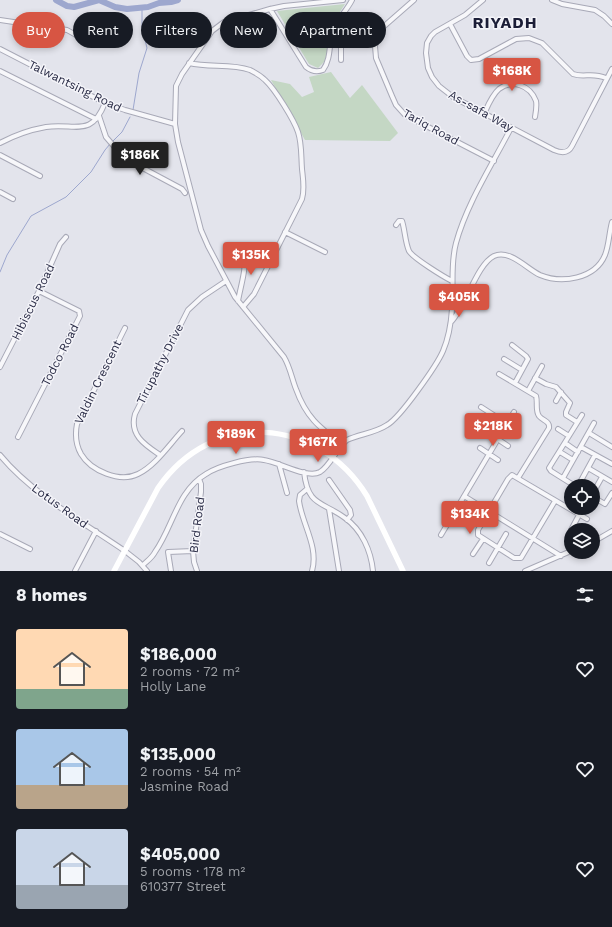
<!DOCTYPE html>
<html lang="en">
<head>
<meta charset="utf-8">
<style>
  :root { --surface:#171b24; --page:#242831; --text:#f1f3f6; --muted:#9ea1a6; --accent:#d75543 }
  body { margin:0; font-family:"Work Sans",sans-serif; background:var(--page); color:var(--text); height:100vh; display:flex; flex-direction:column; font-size:15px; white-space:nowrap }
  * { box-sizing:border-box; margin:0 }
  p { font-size:13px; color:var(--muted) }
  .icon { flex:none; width:22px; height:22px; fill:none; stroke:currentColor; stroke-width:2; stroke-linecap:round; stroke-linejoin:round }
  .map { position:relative; height:571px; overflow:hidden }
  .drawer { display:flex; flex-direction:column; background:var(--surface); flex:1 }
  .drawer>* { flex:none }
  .banner { position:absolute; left:12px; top:12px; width:400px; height:36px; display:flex; gap:8px }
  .tools { position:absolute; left:564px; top:479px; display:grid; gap:8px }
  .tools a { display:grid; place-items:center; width:36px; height:36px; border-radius:50%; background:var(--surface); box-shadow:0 2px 6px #0003; font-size:20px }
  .price { position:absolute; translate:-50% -34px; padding:0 9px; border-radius:4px; background:var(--accent); color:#fff; font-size:13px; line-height:26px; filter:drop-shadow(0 1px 2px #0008) }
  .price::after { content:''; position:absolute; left:50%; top:24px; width:12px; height:9px; margin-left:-6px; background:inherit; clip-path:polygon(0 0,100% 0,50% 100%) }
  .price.active { background:#222; color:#fff }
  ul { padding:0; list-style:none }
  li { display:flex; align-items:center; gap:12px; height:100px; padding:0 16px }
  li span { display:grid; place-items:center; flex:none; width:112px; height:80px; border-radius:4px; color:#555 }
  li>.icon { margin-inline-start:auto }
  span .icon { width:48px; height:48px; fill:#fffc; stroke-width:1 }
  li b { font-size:17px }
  h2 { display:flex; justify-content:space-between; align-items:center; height:48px; padding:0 16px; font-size:17px }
  .pill { padding:0 14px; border-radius:18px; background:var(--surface); box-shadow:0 2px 6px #0003; font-size:14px; line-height:36px }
  .pill.active { background:var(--accent); color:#fff }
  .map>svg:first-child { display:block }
  .green { fill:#c4d7c4 }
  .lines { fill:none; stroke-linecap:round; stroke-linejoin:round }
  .stream { stroke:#9da7ce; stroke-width:1 }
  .river { stroke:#9da7ce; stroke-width:6 }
  .street-casing { stroke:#a8a9b7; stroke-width:6 }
  .street { stroke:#f7f7fa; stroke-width:4 }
  .secondary { stroke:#fff; stroke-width:5.5 }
  .labels { text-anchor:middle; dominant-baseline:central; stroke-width:3; stroke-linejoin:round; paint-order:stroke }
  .street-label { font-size:12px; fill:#2a2c46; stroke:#f4f4f9 }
  .district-label { font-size:16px; font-weight:bold; letter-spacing:1px; fill:#1c1e37; stroke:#f4f4f9 }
</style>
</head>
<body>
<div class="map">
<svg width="612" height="571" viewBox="0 0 612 571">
  <rect width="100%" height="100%" fill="#e3e4ec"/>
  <path class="green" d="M345 4 330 27 328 58 318 68 309 64 277 11Z
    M331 72 350 98 362 85 398 133 390 141 305 140 271 80 290 84 302 97 314 92 309 77Z"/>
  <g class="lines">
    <path class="stream" d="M133 110 139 73 147 48 142 28V7
      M112 142 122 132 130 117
      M0 272 7 255 31 216 66 197 91 172 105 150 110 144"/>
    <path class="river" d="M56 0 67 6 74 7 99 0 115 7 127 9 148 7 159 3 171 2 178 0"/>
    <defs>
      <path id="street" d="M414 0 382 28 378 34 375 46 376 58 392 96 396 105 405 115 494 161
        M483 0 465 15 435 32 431 36 427 43 426 53 428 68 432 77 439 86 453 97 554 150C561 153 568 154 572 146L612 69
        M552 0 562 4 595 10 604 16 612 24
        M270 9 306 67C311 71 316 73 323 70 331 59 329 45 332 33 336 20 346 12 352 0
        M0 20 67 30 76 35 100 39 106 42
        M450 24 467 56 471 60 479 59 516 39 529 38 542 43 573 74C584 78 592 72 606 78
        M330 47 342 30 355 20
        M0 49 105 103 125 110 175 124
        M341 60V41L346 28
        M189 63C209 68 231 63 250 70 256 73 261 76 265 80 275 89 294 120 298 132 302 144 301 157 302 169 303 179 305 189 302 199L254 294 243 307
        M0 71 96 119
        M484 114C488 105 492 95 499 89 512 79 530 85 536 101 537 106 536 111 535 117
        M99 116 106 137 124 158 182 189 185 193
        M0 143C15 135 29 130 46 127 76 123 91 138 105 103
        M0 155 40 176
        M0 192 13 199
        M396 225 399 221H402C405 230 405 242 409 251 413 258 444 277 452 281
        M285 232 325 252
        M238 301C241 284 247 268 244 252
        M451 322C466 306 477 264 494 256 510 249 527 269 540 275 562 284 595 279 605 255 609 245 609 233 612 222
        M125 328 77 424C75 434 76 445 81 454 91 471 120 483 138 474 155 466 169 445 182 431
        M512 345 526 356 528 359 515 383
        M504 359 522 370
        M0 367 39 291 60 244 66 237
        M499 374 536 396C538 402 535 410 539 416 543 421 550 421 549 428L518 478
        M535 378 546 384 556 387 570 403 566 412V415L577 422
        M528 391 542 366
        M556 401 561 392
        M481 407 517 430
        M481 428 508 446
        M558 429 569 436
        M589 433 612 447
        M18 437 80 316 79 311 39 291
        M565 443 578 452
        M341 444C319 427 306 417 296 389 292 379 290 367 284 357L235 297 208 246 201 230 178 142 175 124 176 86 182 74 212 31 224 22 270 9 284 6 343 0
        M581 447 612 464
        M480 448 498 460
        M560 452 573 460
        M0 455C31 493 84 523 125 551L139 562 147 571
        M160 455C145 445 129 435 135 414L188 310 202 297 226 281
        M279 464 287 493
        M588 468 612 482
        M304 472C308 507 322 501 345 518 362 530 371 551 373 571
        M563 478 594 423
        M329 480 350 510 351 515 347 520
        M575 486 551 471 549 468 582 415
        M578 486 595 455
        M307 489 300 495 299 501C302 524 319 547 312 571
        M593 493 602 477
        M464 496 561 556
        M593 497 605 504 612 493
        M555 501 521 558H514L478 535V530L508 479 512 475 587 519
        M329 509 339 571
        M571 530 579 515
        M0 534 30 549
        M441 535 514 412
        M593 542 612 531
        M168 552 193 551
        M168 552 171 571
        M473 554 483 539
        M489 563 506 534
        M143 565C147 561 152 558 155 552 173 527 177 491 206 474 218 466 250 457 264 460 279 462 307 479 320 472 330 466 337 448 347 440 360 434 375 433 387 425 400 418 437 365 443 351 449 337 451 324 452 309 454 287 450 265 456 243 467 203 492 165 511 128
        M75 571 96 531
        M197 571 194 562 193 551 201 492V484L199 479
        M525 571 571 551"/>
    </defs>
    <use href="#street" class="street-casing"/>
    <use href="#street" class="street"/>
    <path class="secondary" d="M114 571 158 488C212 409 318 416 367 496L403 571"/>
  </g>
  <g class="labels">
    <g class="street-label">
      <text transform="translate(75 86) rotate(26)">Talwantsing Road</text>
      <text transform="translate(481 111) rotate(29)">As-safa Way</text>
      <text transform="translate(431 127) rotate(29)">Tariq Road</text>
      <text transform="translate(33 302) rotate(-64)">Hibiscus Road</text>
      <text transform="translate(60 355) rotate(-63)">Todco Road</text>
      <text transform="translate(160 364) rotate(-63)">Tirupathy Drive</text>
      <text transform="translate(98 382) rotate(-64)">Valdin Crescent</text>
      <text transform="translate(60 506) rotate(36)">Lotus Road</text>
      <text transform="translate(197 525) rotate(-83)">Bird Road</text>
    </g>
    <g class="district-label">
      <text x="505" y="22">RIYADH</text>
    </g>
  </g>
</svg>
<div class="tools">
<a><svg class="icon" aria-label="locate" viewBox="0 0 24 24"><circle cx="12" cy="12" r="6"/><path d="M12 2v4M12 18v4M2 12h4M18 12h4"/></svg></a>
<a><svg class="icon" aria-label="layers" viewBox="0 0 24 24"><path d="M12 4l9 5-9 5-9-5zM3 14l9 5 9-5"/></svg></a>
</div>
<b class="price" style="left:512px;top:92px">$168K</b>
<b class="price active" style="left:140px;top:176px">$186K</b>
<b class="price" style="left:251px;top:276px">$135K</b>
<b class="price" style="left:459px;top:318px">$405K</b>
<b class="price" style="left:493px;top:447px">$218K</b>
<b class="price" style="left:236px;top:455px">$189K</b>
<b class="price" style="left:318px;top:463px">$167K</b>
<b class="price" style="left:470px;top:535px">$134K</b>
<div class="banner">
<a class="pill active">Buy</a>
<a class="pill">Rent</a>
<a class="pill">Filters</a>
<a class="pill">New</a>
<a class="pill">Apartment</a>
</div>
</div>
<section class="drawer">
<h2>8 homes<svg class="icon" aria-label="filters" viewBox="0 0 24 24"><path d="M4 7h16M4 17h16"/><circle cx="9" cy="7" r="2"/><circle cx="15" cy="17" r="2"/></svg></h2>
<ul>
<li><span style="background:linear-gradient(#ffd9b3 75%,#7fa58c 0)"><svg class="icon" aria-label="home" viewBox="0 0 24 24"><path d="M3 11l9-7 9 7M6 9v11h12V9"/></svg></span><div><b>$186,000</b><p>2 rooms · 72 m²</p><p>Holly Lane</p></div><svg class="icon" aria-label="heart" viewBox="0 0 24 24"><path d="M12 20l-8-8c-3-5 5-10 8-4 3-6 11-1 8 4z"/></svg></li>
<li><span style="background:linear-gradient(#a9c7e8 70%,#b9a48a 0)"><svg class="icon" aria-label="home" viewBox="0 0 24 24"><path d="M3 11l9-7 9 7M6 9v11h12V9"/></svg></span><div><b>$135,000</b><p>2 rooms · 54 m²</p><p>Jasmine Road</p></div><svg class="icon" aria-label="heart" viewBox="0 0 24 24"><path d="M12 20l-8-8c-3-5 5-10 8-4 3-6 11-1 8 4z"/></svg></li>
<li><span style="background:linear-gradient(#c9d6e8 70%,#9aa5b1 0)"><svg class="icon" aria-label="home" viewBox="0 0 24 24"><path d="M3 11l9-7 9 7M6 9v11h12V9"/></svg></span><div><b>$405,000</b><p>5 rooms · 178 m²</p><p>610377 Street</p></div><svg class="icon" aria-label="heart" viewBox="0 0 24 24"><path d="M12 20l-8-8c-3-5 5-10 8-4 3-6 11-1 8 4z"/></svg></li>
</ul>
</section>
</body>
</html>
